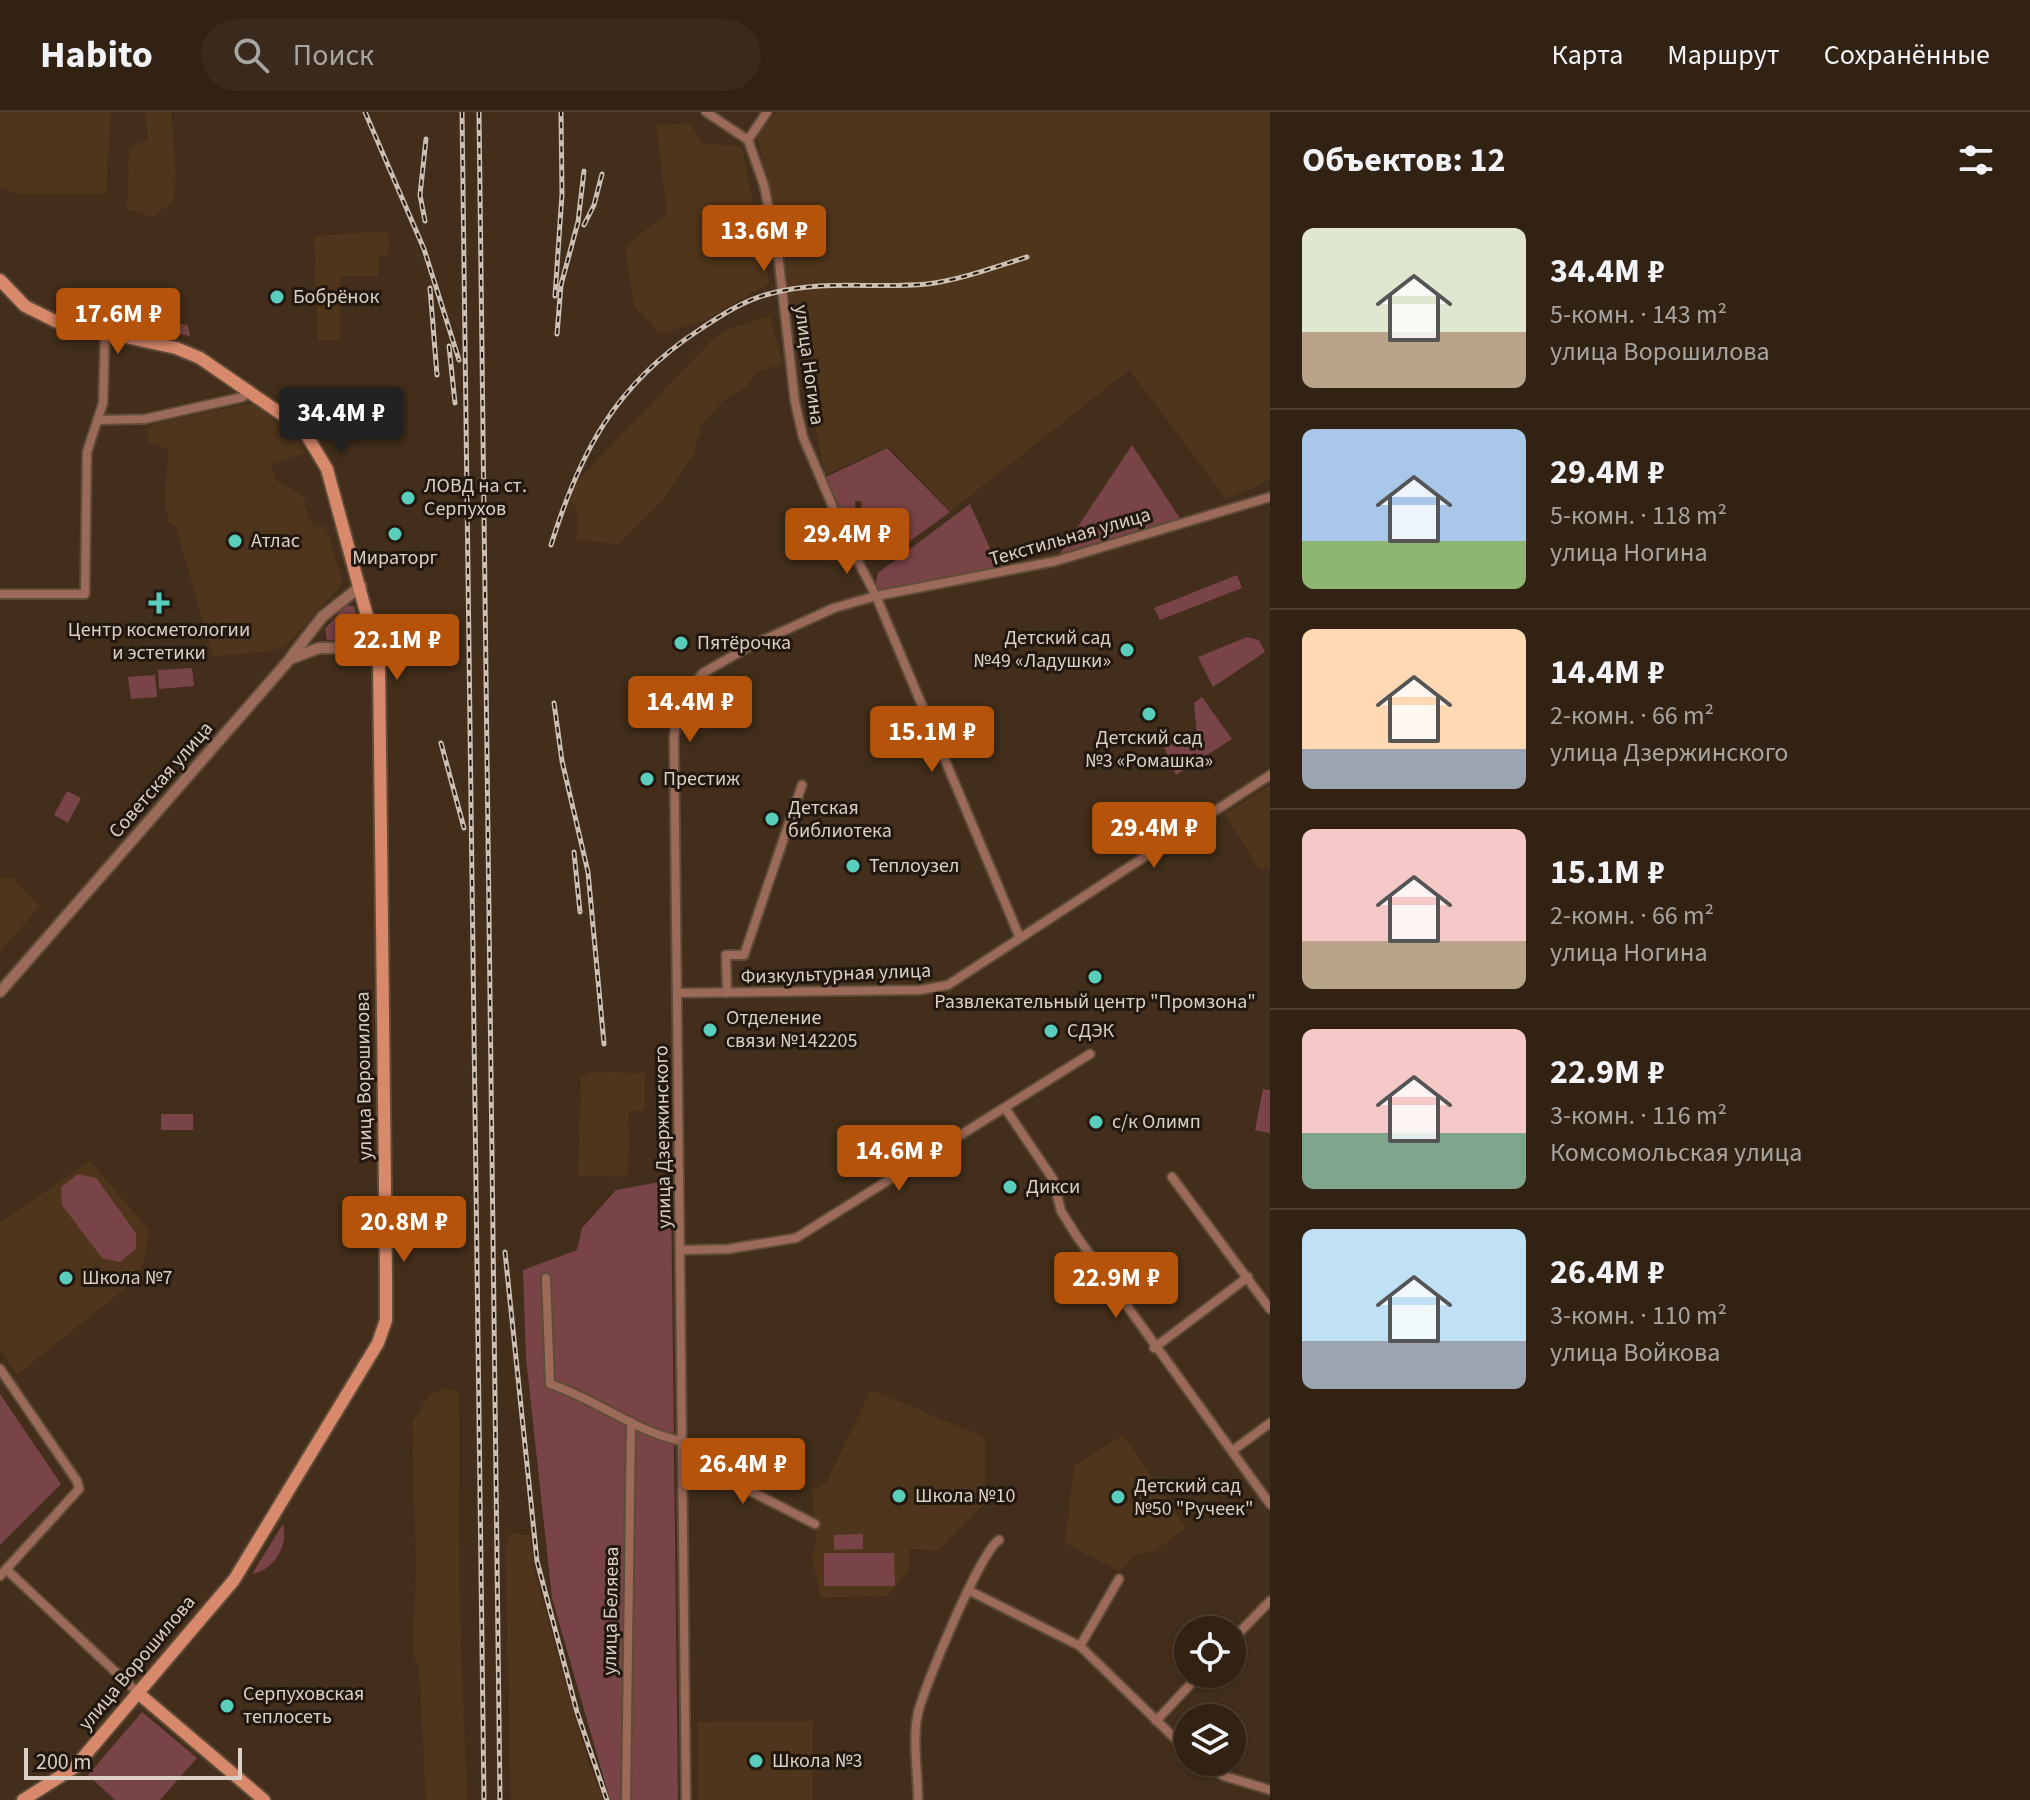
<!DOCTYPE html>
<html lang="ru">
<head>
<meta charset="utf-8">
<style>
  :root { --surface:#322214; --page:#3a2a1d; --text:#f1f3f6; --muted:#a8a4a0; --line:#4d3f34; --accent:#b45309 }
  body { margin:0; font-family:"Source Sans 3",sans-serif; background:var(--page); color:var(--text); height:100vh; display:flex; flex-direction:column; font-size:30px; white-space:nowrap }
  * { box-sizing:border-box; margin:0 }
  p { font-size:26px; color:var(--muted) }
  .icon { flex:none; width:44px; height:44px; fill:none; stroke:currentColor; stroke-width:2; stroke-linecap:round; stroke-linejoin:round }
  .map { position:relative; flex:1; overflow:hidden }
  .sheet { display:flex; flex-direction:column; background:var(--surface); width:760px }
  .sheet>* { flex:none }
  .tools { position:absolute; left:1174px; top:1504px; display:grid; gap:16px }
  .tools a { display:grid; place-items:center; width:72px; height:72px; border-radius:50%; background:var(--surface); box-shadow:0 2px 6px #0004,0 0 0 2px var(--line); font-size:40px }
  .scale { position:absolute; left:24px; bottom:20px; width:218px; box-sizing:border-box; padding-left:8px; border:4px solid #dccfc3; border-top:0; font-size:22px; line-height:28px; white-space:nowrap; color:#dccfc3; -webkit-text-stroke:6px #22180f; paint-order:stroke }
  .price { position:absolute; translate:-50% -68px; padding:0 18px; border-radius:8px; background:var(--accent); color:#fff; font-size:26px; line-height:52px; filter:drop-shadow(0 2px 4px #0008) }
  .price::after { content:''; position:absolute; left:50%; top:48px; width:24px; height:18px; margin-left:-12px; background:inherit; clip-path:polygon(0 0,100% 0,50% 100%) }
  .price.selected { background:#222; color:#fff }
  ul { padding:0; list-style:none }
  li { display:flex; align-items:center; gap:24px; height:200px; padding:0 32px }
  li+li { border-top:2px solid var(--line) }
  li span { display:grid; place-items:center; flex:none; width:224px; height:160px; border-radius:12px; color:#555 }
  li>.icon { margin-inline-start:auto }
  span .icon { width:96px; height:96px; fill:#fffc; stroke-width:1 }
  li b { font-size:34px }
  h2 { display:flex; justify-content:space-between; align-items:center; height:96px; padding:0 32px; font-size:34px }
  header { display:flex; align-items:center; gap:48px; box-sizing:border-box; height:112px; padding:0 40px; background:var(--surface); border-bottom:2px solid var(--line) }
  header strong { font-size:38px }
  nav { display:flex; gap:44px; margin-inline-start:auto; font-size:28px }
  .search { width:560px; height:72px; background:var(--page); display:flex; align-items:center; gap:20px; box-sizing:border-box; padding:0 28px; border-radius:44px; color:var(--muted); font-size:30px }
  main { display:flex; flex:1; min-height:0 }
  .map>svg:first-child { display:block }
  .built { fill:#4f351b }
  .green { fill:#794447 }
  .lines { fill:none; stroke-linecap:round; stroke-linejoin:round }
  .minor-casing { stroke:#5e4b38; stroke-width:12 }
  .tertiary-casing { stroke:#5e4b38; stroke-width:14 }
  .secondary-casing { stroke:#5e4b38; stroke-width:16 }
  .minor { stroke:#9c6a58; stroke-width:8 }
  .tertiary { stroke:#9c6a58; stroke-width:10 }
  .secondary { stroke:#d8886b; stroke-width:12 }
  .rail-casing { stroke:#ccbeb1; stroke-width:5 }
  .rail { stroke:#22180f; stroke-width:2; stroke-dasharray:6; stroke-linecap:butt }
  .poi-dot { fill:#5acebd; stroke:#22180f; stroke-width:3 }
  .labels { text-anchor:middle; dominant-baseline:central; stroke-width:6; stroke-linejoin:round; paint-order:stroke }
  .poi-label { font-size:20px; fill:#dccfc3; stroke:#22180f; text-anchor:start }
  .street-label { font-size:20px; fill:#dccfc3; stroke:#22180f }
</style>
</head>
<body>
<header>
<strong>Habito</strong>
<div class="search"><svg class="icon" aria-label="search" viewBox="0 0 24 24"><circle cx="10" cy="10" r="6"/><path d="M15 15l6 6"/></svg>Поиск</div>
<nav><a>Карта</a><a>Маршрут</a><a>Сохранённые</a></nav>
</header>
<main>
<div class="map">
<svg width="1270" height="1688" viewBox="0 0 1270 1688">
  <rect width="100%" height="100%" fill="#422e1a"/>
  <path class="built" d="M0 0H111L106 82H18L0 76Z
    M145 0H171L176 60 174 90 151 105 127 97 129 35 148 28Z
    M776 0H1270V368L1226 387 1129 258 951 399 888 334 825 363 757 23Z
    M690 12 704 32 742 34 769 171 704 209 660 222 634 195 625 135 667 101 656 13Z
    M388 119 389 143 379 145 378 164H341L340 228H318L314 124Z
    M770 204 783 252 758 259 747 274 724 288 698 317 702 322 696 327 695 340 666 384 618 432 577 428V397L570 389 573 373 713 227 723 219Z
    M252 291 296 324 305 341 271 353 277 369 307 387 303 391 314 414 326 415 343 471 286 534 267 540 213 544 176 415 169 410 165 391 168 337 149 330 146 318 155 311Z
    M1270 673V757H1259L1225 702Z
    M0 766H13L40 794 0 840Z
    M593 960 645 961V998L629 999 628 1061 623 1065 578 1064 581 965Z
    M90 1049 149 1118 143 1152 121 1180 17 1263 0 1237V1110Z
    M447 1276 459 1280 460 1505 467 1688H426L419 1554 413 1544 416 1454 412 1311 429 1283Z
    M871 1278 985 1325V1391L938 1439 910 1437 908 1459 888 1484 821 1486 812 1446 816 1428 812 1378 826 1371Z
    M1123 1323 1186 1416 1155 1439 1134 1443 1120 1460 1065 1431 1074 1354Z
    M511 1421 529 1423 534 1457 558 1546 589 1653 604 1688H511L505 1434Z
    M813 1609V1688H698V1610Z"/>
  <path class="green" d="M149 209 188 213 190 224 141 216Z
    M1132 333 1181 408 1057 446Z
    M887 336 950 400 895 440 881 420 874 424 862 409 861 389H855L856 407 850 414 845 410 826 365Z
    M970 392 1001 461 873 483 878 461Z
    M1237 463 1242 476 1160 508 1154 496Z
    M346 493 354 494 360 521 355 529 327 528 325 517Z
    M1247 525 1259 528 1265 540 1213 575 1198 545Z
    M192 556 194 574 159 577 158 558Z
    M155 563 157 585 131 587 128 565Z
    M1202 585 1232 627 1176 663 1164 635 1197 623 1194 591Z
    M67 679 81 686 68 711 54 703Z
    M1263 977 1270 978V1021L1255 1018Z
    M161 1002H193V1018H161Z
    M78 1062 96 1066 136 1121V1137L120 1150 102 1146 62 1093 61 1075Z
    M665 1069 671 1074 678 1688H610L552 1486 526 1246 523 1158 577 1138 582 1116 616 1078Z
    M0 1282 61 1372 0 1433Z
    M283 1412C289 1434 274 1458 252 1462Z
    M863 1422V1437L834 1438V1423Z
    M824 1441H894L895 1474H824Z
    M142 1600 197 1646 160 1688H115L88 1663Z"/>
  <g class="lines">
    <defs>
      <path id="minor" d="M706 0 748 28
        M748 28 764 73 778 142 795 290 803 325 847 428 876 484 1020 826
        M748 28 767 0
        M98 308 145 307 243 285 250 278
        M0 482H85L87 340 103 291 105 223
        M677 881 920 878 948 873 1270 663
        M727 881 726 843H744L802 673
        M1005 996 1053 1067 1061 1099 1078 1126 1270 1392
        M1172 1065 1270 1197
        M681 1138 728 1137 796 1126 1090 942
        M546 1166 550 1272C596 1287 635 1320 682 1329
        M1154 1236 1248 1165
        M0 1257 77 1369 79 1377 0 1464
        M1232 1339 1270 1311
        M683 1345 815 1412
        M7 1458 138 1581
        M968 1478 1080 1534 1188 1639
        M1232 1528 1270 1489
        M1080 1534 1119 1467
        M1156 1609 1200 1562
        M1201 1650 1224 1664 1270 1678
        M626 1688 631 1310
        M686 1688 674 626 678 592 703 561 750 534 834 496 876 484 1056 449 1270 385
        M918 1688C918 1661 912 1627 918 1601 924 1575 981 1438 999 1428"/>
      <path id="tertiary" d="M291 545 322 505 361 474
        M0 880 290 547 319 536H377"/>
      <path id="secondary" d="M0 168 25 194 57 210 176 236 200 246 303 317 327 357 379 548 386 1167V1208L378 1231 234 1468 75 1655 23 1688
        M138 1581 264 1688"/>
    </defs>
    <use href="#minor" class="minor-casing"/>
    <use href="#tertiary" class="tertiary-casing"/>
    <use href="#secondary" class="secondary-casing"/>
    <use href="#minor" class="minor"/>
    <use href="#tertiary" class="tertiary"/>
    <use href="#secondary" class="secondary"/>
    <defs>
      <path id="rail" d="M365 0 424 137 459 248
        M462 0 484 1688
        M479 0 500 1688
        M425 109 420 83 426 27
        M584 113 594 93 602 62
        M430 176 437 263
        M555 184 562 82 561 0
        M557 222 561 173 578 110 584 59
        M449 234 455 291
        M551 433C580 340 615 273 699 218 720 204 744 188 769 182 824 167 873 177 927 172 960 168 995 155 1027 145
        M554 591 562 649 588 760 604 932
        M441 631 464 716
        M574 740 580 800
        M505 1140 537 1449 577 1600 607 1688"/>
    </defs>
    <use href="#rail" class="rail-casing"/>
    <use href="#rail" class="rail"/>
  </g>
  <g class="poi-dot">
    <circle cx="277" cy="185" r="8"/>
    <circle cx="408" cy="386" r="8"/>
    <circle cx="395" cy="422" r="8"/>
    <circle cx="235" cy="429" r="8"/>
    <path d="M155 479h8v8h8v8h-8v8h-8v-8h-8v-8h8z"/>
    <circle cx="681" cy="531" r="8"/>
    <circle cx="1127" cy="538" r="8"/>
    <circle cx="1149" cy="602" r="8"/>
    <circle cx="647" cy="667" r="8"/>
    <circle cx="772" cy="707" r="8"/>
    <circle cx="853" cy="754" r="8"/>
    <circle cx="1095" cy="865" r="8"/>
    <circle cx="710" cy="918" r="8"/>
    <circle cx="1051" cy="919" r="8"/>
    <circle cx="1096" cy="1010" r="8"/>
    <circle cx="1010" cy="1075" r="8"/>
    <circle cx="66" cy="1166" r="8"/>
    <circle cx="899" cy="1384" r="8"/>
    <circle cx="1118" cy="1385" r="8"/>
    <circle cx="227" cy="1594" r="8"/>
    <circle cx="756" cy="1649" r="8"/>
  </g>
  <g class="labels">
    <g class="poi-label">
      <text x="293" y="185">Бобрёнок</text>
      <text x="424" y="374">ЛОВД на ст.<tspan x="424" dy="23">Серпухов</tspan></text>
      <text x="251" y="429">Атлас</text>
      <text x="395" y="446" text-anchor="middle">Мираторг</text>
      <text x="159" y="518" text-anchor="middle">Центр косметологии<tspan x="159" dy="23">и эстетики</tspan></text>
      <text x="1111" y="526" text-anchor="end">Детский сад<tspan x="1111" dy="23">№49 «Ладушки»</tspan></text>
      <text x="697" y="531">Пятёрочка</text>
      <text x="1149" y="626" text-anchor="middle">Детский сад<tspan x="1149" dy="23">№3 «Ромашка»</tspan></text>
      <text x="663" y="667">Престиж</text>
      <text x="788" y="696">Детская<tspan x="788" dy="23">библиотека</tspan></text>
      <text x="869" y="754">Теплоузел</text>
      <text x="1095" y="890" text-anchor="middle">Развлекательный центр "Промзона"</text>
      <text x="726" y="906">Отделение<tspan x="726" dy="23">связи №142205</tspan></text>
      <text x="1067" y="919">СДЭК</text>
      <text x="1112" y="1010">с/к Олимп</text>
      <text x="1026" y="1075">Дикси</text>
      <text x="82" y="1166">Школа №7</text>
      <text x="1134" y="1374">Детский сад<tspan x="1134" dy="23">№50 "Ручеек"</tspan></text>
      <text x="915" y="1384">Школа №10</text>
      <text x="243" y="1582">Серпуховская<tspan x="243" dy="23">теплосеть</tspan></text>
      <text x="772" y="1649">Школа №3</text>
    </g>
    <g class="street-label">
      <text transform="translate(809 253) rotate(82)">улица Ногина</text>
      <text transform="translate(1070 425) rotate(-16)">Текстильная улица</text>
      <text transform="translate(161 668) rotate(-49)">Советская улица</text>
      <text transform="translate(836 862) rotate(-2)">Физкультурная улица</text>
      <text transform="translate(364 964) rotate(-91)">улица Ворошилова</text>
      <text transform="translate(663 1025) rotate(-91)">улица Дзержинского</text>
      <text transform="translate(611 1499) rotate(-89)">улица Беляева</text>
      <text transform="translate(137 1551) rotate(-50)">улица Ворошилова</text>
    </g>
  </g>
</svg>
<div class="tools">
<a><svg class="icon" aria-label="locate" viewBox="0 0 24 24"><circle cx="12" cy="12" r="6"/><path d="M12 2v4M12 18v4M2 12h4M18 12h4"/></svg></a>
<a><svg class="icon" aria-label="layers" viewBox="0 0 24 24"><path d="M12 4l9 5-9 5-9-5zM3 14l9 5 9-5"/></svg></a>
</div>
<div class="scale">200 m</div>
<b class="price" style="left:764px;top:161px">13.6M ₽</b>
<b class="price" style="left:118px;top:244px">17.6M ₽</b>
<b class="price selected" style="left:341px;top:343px">34.4M ₽</b>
<b class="price" style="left:847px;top:464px">29.4M ₽</b>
<b class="price" style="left:397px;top:570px">22.1M ₽</b>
<b class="price" style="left:690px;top:632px">14.4M ₽</b>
<b class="price" style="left:932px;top:662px">15.1M ₽</b>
<b class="price" style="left:1154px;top:758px">29.4M ₽</b>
<b class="price" style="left:899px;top:1081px">14.6M ₽</b>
<b class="price" style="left:404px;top:1152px">20.8M ₽</b>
<b class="price" style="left:1116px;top:1208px">22.9M ₽</b>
<b class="price" style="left:743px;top:1394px">26.4M ₽</b>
</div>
<section class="sheet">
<h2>Объектов: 12<svg class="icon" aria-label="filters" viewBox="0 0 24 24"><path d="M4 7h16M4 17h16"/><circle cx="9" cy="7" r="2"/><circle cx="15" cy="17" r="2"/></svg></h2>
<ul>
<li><span style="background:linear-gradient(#dfe7d0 65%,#b9a48a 0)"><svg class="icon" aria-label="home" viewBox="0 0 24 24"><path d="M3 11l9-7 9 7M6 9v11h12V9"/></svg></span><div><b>34.4M ₽</b><p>5-комн. · 143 m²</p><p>улица Ворошилова</p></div></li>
<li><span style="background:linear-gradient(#a9c7e8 70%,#8fb573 0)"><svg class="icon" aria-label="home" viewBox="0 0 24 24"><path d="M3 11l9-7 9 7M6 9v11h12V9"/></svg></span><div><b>29.4M ₽</b><p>5-комн. · 118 m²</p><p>улица Ногина</p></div></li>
<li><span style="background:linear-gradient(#ffd9b3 75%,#9aa5b1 0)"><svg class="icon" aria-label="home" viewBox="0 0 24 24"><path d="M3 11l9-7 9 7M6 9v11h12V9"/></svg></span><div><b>14.4M ₽</b><p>2-комн. · 66 m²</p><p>улица Дзержинского</p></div></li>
<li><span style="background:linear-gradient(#f6c9c9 70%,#b9a48a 0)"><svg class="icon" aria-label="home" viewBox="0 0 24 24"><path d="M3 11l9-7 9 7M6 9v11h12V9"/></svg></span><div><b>15.1M ₽</b><p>2-комн. · 66 m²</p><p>улица Ногина</p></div></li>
<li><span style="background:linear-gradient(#f6c9c9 65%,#7fa58c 0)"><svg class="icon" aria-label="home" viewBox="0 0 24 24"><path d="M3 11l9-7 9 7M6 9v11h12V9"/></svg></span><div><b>22.9M ₽</b><p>3-комн. · 116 m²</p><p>Комсомольская улица</p></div></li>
<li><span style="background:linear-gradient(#bfe0f5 70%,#9aa5b1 0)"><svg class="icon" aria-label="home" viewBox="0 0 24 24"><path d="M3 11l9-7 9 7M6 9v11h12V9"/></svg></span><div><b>26.4M ₽</b><p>3-комн. · 110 m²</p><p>улица Войкова</p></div></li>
</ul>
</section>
</main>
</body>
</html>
